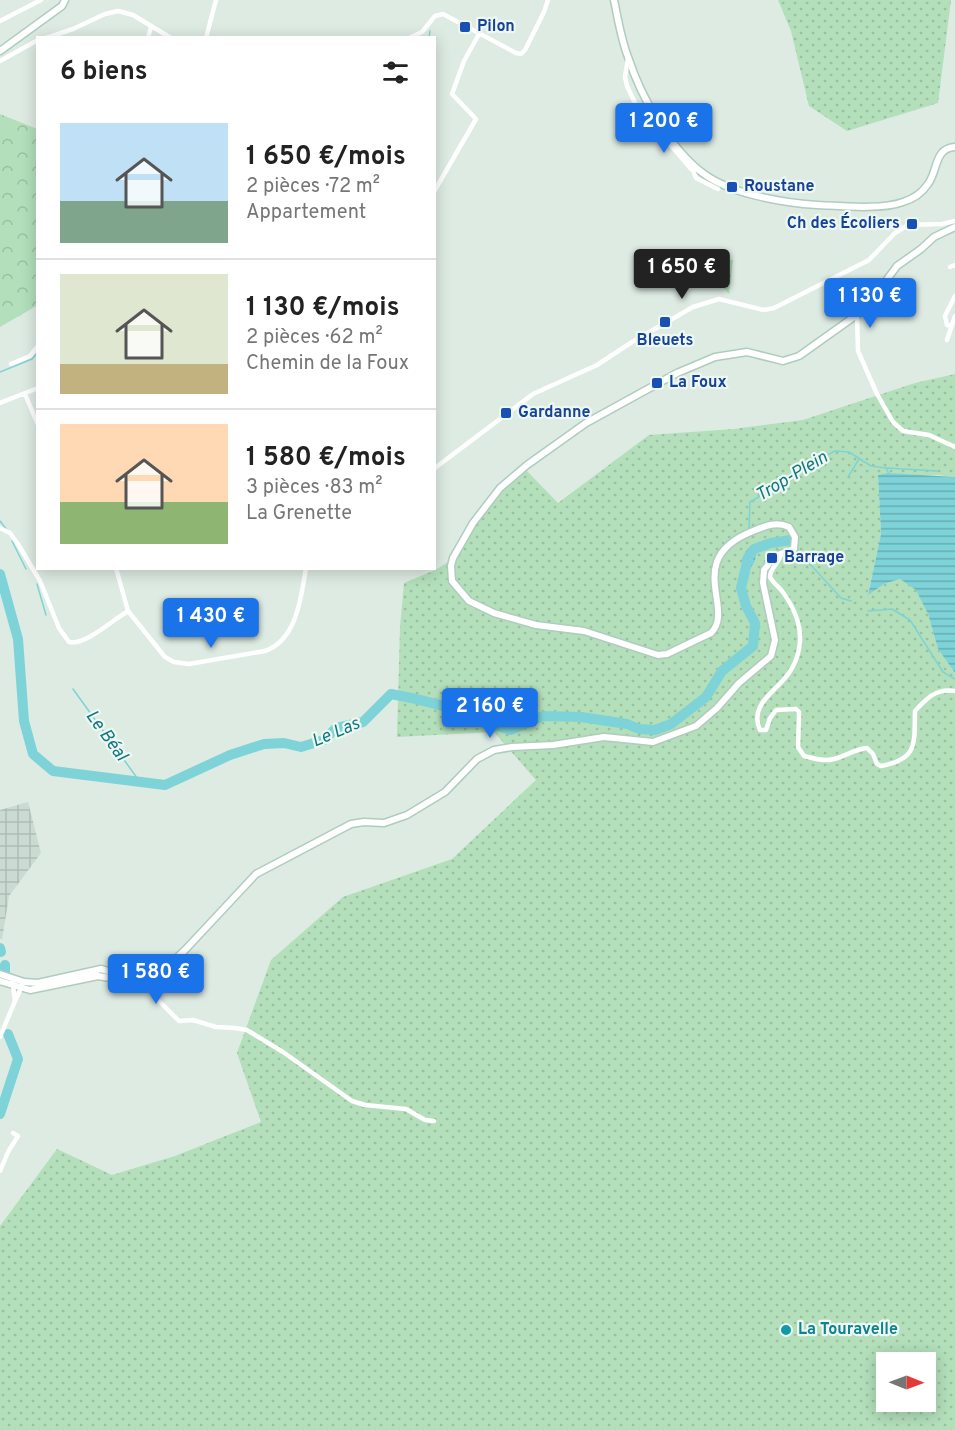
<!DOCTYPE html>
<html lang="fr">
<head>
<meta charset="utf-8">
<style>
  :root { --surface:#fff; --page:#f6f6f6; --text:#222; --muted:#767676; --line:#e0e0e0; --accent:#1a73e8 }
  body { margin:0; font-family:Overpass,sans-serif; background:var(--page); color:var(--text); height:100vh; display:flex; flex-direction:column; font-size:22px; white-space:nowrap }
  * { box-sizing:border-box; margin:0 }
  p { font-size:20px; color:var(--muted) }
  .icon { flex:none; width:33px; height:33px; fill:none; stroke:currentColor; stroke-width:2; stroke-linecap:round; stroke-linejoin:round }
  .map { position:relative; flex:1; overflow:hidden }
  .drawer { position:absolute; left:36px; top:36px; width:400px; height:534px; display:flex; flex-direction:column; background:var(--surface); border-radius:0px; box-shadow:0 3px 15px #0003 }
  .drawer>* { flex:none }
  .needle { width:39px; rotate:91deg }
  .controls { position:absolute; left:876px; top:1352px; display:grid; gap:12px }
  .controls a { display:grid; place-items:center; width:60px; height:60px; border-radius:0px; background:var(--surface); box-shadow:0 3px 15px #0003; font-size:30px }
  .price { position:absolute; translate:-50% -51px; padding:0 14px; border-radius:6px; background:var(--accent); color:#fff; font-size:20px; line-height:39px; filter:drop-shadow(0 2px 3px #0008) }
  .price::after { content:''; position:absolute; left:50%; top:36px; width:18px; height:14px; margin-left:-9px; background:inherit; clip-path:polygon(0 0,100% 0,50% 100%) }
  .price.active { background:#222; color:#fff }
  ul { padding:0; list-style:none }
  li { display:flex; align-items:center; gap:18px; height:150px; padding:0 24px }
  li+li { border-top:2px solid var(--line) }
  li span { display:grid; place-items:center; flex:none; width:168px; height:120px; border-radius:0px; color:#555 }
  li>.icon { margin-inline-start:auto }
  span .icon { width:72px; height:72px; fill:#fffc; stroke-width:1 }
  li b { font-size:26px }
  h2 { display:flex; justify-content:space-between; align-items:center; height:72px; padding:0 24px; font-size:26px }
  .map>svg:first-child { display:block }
  .industrial { fill:url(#industrial-grid) }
  .grass { fill:url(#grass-dots); fill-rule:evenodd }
  .forest { fill:url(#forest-crowns) }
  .water { fill:url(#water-rules) }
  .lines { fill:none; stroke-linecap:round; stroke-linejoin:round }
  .stream { stroke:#7ed3d8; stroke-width:1.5 }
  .river { stroke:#7ed3d8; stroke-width:10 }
  .secondary-casing { stroke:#afccbf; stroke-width:9 }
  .street { stroke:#fff; stroke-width:4.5 }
  .secondary { stroke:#fff; stroke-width:6 }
  .transit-dot { fill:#1a4fb4; stroke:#eef8f2; stroke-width:2 }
  .culture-dot { fill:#0f9aa8; stroke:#eef8f2; stroke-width:2 }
  .labels { text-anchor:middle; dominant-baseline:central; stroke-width:4.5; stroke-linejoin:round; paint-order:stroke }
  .transit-label { font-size:16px; font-weight:bold; fill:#164399; stroke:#eef8f2; text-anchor:start }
  .culture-label { font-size:16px; font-weight:bold; fill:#0d838f; stroke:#eef8f2; text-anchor:start }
  .water-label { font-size:18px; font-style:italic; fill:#11777e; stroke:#eef8f2 }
</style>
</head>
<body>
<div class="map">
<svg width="955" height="1430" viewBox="0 0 955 1430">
  <defs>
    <pattern id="industrial-grid" width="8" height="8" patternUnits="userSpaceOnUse" patternTransform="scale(1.5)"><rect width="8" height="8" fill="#cbdbd2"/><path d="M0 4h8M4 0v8" fill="none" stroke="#aebdb5"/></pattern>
    <pattern id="grass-dots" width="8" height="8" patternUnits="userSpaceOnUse" patternTransform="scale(1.5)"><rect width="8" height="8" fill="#b3dfba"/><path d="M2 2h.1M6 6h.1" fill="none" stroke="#9ac0a0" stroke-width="1.8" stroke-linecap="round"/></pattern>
    <pattern id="forest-crowns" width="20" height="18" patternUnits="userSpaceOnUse" patternTransform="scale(1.5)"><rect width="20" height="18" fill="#b3dfba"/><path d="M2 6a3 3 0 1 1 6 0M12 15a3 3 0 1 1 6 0" fill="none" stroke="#9ac0a0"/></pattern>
    <pattern id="water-rules" width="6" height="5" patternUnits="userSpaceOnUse" patternTransform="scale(1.5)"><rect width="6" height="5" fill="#7ed3d8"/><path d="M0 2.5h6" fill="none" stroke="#67acb0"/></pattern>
  </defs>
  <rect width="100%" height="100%" fill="#ddebe3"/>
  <path class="industrial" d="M28 802 41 853 9 896 2 940 0 938V810Z"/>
  <path class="grass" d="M778 0H951L938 103 847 131 809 106 791 31Z
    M955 374V477L937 475 878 476 881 534 868 594 884 584 900 579 916 589 928 614 938 649 955 673V1430H0V1226L57 1149 112 1175 175 1156 261 1122 237 1053 271 960 343 897 452 859 536 780 494 732 397 737 400 627 404 583 435 570 453 559 476 519 524 468 558 503 649 435 734 429 803 420 915 383ZM886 1362H926V1401H886Z"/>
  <path class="forest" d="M0 114 37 129 38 305 0 327Z
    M687 255 733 260 729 294C718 282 709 272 691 274Z"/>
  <path class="water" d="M888 473 955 477V673L938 649 928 614 916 590 900 579 884 584 868 595 881 534 878 475Z
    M752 547C759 554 755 565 748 570H745C739 562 743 555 748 548Z"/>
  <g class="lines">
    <path class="stream" d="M429 38 430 31
      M0 372 32 359 38 352
      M887 468 937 471
      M848 477 859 459
      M0 521 7 530
      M749 529 750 502 776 487 784 478 835 451 849 452 871 466 886 468 889 474
      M12 541 26 569
      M798 551 841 598 851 601
      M37 584 46 615
      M868 611 892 609 910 620 943 672 955 679
      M73 689 140 782"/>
    <path class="river" d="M0 574 18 639 24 721 33 754 53 771 165 785 230 755 264 744 284 743 301 747 324 740 336 728 363 722 391 694C413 698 435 703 456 710 475 716 492 725 511 730L543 716 581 717 627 724 639 729 655 730 671 724 706 697 722 671 753 646 755 623 746 606 741 588 748 558 754 549 771 543 791 540
      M0 948 1 952
      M5 972V965
      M0 1114 18 1059 8 1034"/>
    <defs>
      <path id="secondary" d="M614 0C618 19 621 39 628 57 641 97 670 149 704 174 731 194 784 203 817 205 840 206 882 210 903 202 913 199 922 193 928 184 938 171 934 148 955 147
        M0 51 62 6 65 0
        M0 974 24 982 38 983 101 969 143 981
        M0 981 30 990 98 976 134 982 154 979 185 950 256 874 351 824 364 822 384 823 407 815 445 792 477 759 494 750 512 747 553 745 604 737 653 742 696 726 717 708 739 683 771 656 775 640 763 583 764 570 775 556 794 549 795 537 789 527C776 521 765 526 753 531 682 559 736 609 711 633L667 654 658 655 584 631 536 625 494 613 469 601 452 581 451 566 453 558 473 523 500 488 527 465 586 423 677 373 715 357 747 352 783 361 799 356 865 309 897 266 921 249 934 237 955 227"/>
    </defs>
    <use href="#secondary" class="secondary-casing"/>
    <path class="street" d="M0 21 41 0
      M46 38 73 29 105 14 118 11 133 15 171 38
      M148 38 151 27
      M206 38 216 0
      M409 38 422 32 435 16 443 14 516 53 521 54 525 50 544 12 548 0
      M628 58 625 77 627 86 646 126 655 131 668 142 691 169
      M0 61 38 40
      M692 168 696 178 718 189
      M435 190 476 119 452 94 464 61 479 34
      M950 267 955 265
      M857 316 858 351 877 394 893 422 903 431 929 435 955 447
      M951 326 947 325 945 316 955 296
      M947 340 955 316
      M11 364 30 356 38 346
      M25 394 38 425
      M0 403 38 388
      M435 468 533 394 597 365 632 342 693 307 719 299 764 310 774 308 869 260 895 233 908 225 942 224 955 221
      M0 528 10 533 18 544 40 581 59 628 69 642C85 646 114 619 128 611
      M781 553C781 562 770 567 770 577 773 583 778 586 782 591 788 599 794 610 797 619 803 637 800 657 789 673 778 690 748 704 760 730H766L770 718 776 710 796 709 799 712V716L798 747 804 756C813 758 824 762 834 759 846 756 855 749 867 748L873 754 877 764 881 766C919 759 914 743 915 711 927 698 936 688 955 691
      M116 568 128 611 165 657 174 662 189 664 265 651C297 640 301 597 306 568
      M12 978 15 1001 22 986
      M144 981 152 994 154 979
      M152 994 179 1021 193 1020 216 1027 235 1028 247 1030 283 1052 352 1101 365 1105 406 1109 425 1120 434 1121
      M0 1037 15 1001
      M0 1171 8 1152 18 1136 13 1133"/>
    <use href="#secondary" class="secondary"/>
  </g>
  <g class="transit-dot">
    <rect x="459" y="21" width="12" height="12" rx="3"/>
    <rect x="726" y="181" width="12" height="12" rx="3"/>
    <rect x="906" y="218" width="12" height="12" rx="3"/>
    <rect x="659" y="316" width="12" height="12" rx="3"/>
    <rect x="651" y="377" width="12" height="12" rx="3"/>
    <rect x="500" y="407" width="12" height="12" rx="3"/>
    <rect x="766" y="552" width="12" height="12" rx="3"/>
  </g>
  <circle class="culture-dot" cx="786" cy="1330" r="6"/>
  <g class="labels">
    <g class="transit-label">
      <text x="477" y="27">Pilon</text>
      <text x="744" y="187">Roustane</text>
      <text x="900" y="224" text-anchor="end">Ch des Écoliers</text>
      <text x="665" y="341" text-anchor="middle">Bleuets</text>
      <text x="669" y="383">La Foux</text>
      <text x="518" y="413">Gardanne</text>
      <text x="784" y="558">Barrage</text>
    </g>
    <g class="culture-label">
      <text x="798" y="1330">La Touravelle</text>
    </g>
    <g class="water-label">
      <text transform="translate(792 477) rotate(-31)">Trop-Plein</text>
      <text transform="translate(336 733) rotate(-23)">Le Las</text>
      <text transform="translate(106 736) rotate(54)">Le Béal</text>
    </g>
  </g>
</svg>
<div class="controls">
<a><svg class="needle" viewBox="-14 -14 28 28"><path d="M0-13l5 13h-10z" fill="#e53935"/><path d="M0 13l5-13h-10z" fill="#767676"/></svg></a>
</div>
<b class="price" style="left:664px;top:154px">1 200 €</b>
<b class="price active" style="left:682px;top:300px">1 650 €</b>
<b class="price" style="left:870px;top:329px">1 130 €</b>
<b class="price" style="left:211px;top:649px">1 430 €</b>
<b class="price" style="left:490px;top:739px">2 160 €</b>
<b class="price" style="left:156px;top:1005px">1 580 €</b>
<section class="drawer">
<h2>6 biens<svg class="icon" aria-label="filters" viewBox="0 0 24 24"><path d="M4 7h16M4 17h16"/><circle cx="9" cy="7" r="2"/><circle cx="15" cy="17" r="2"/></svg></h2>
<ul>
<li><span style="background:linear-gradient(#bfe0f5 65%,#7fa58c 0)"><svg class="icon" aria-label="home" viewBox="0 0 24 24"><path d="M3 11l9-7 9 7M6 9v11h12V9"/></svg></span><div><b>1 650 €/mois</b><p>2 pièces · 72 m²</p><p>Appartement</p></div></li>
<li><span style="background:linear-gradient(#dfe7d0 75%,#c2b280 0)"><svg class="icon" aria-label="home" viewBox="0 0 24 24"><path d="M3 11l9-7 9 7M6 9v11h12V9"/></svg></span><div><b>1 130 €/mois</b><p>2 pièces · 62 m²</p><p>Chemin de la Foux</p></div></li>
<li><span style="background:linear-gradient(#ffd9b3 65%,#8fb573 0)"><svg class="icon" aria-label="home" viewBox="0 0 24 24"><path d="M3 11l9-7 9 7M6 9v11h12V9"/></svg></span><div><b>1 580 €/mois</b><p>3 pièces · 83 m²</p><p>La Grenette</p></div></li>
</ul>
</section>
</div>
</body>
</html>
